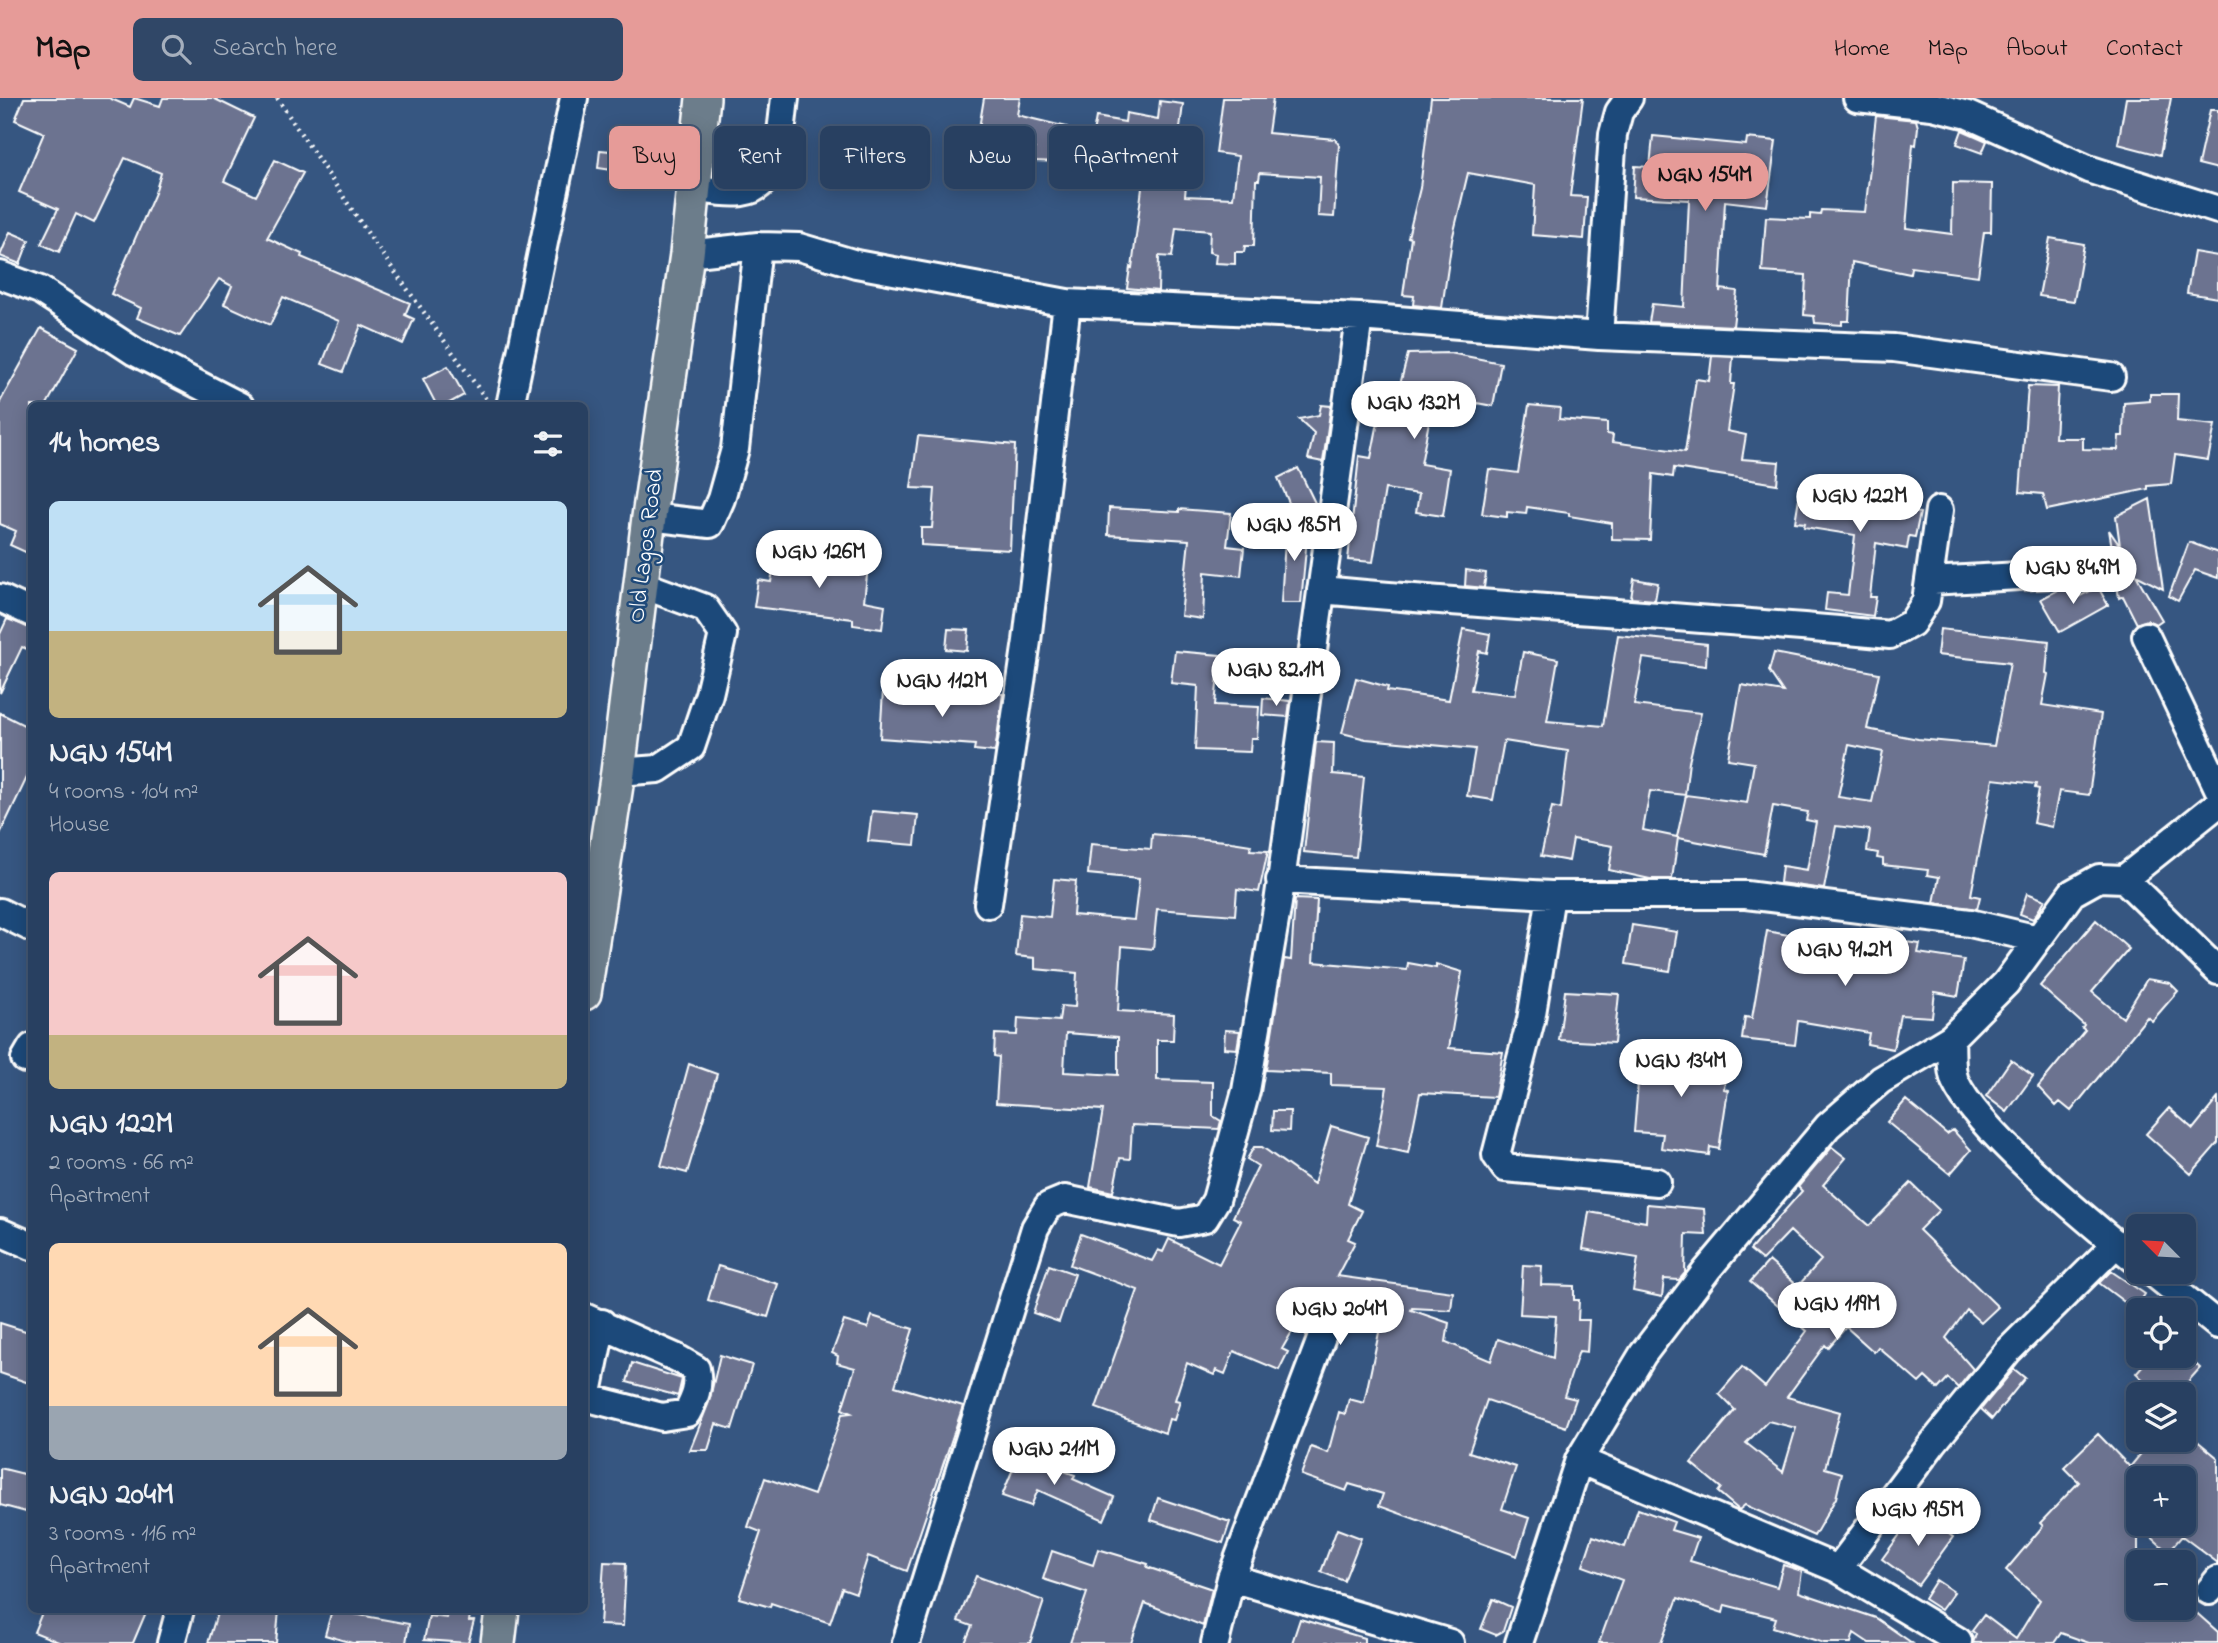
<!DOCTYPE html>
<html lang="en">
<head>
<meta charset="utf-8">
<style>
  :root { --surface:#284061; --page:#304767; --text:#f1f3f6; --muted:#a5afbd; --line:#445976; --accent:#e69b98 }
  body { margin:0; font-family:"Indie Flower",sans-serif; background:var(--page); color:var(--text); height:100vh; display:flex; flex-direction:column; font-size:26px; white-space:nowrap }
  * { box-sizing:border-box; margin:0 }
  p { font-size:23px; color:var(--muted) }
  .icon { flex:none; width:38px; height:38px; fill:none; stroke:currentColor; stroke-width:2; stroke-linecap:round; stroke-linejoin:round }
  .map { position:relative; flex:1; overflow:hidden }
  .side { position:absolute; left:28px; top:304px; width:560px; height:1211px; display:flex; flex-direction:column; background:var(--surface); border-radius:10px; box-shadow:0 4px 18px #0003,0 0 0 2px var(--line) }
  .side>* { flex:none }
  .guide { position:absolute; left:609px; top:28px; width:665px; height:63px; display:flex; gap:14px }
  .needle { width:46px; rotate:294deg }
  .controls { position:absolute; left:2126px; top:1116px; display:grid; gap:14px }
  .controls a { display:grid; place-items:center; width:70px; height:70px; border-radius:10px; background:var(--surface); box-shadow:0 4px 18px #0003,0 0 0 2px var(--line); font-size:35px }
  .price { position:absolute; translate:-50% -60px; padding:0 16px; border-radius:24px; background:#fff; color:#222; font-size:23px; line-height:46px; filter:drop-shadow(0 2px 4px #0008) }
  .price::after { content:''; position:absolute; left:50%; top:42px; width:21px; height:16px; margin-left:-10px; background:inherit; clip-path:polygon(0 0,100% 0,50% 100%) }
  .price.selected { background:var(--accent); color:#111 }
  ul { padding:0; list-style:none }
  li { display:grid; align-content:center; gap:14px; height:371px; padding:0 21px }
  li span { display:grid; place-items:center; height:217px; border-radius:10px; color:#555 }
  li>.icon { margin-inline-start:auto }
  span .icon { width:126px; height:126px; fill:#fffc; stroke-width:1 }
  li b { font-size:30px }
  h2 { display:flex; justify-content:space-between; align-items:center; height:84px; padding:0 21px; font-size:30px }
  .tag { padding:0 24px; border-radius:10px; background:var(--surface); box-shadow:0 4px 18px #0003,0 0 0 2px var(--line); font-size:24px; line-height:63px }
  .tag.selected { background:var(--accent); color:#111 }
  header { display:flex; align-items:center; gap:42px; box-sizing:border-box; height:98px; padding:0 35px; background:var(--accent); color:#111 }
  header strong { font-size:33px }
  nav { display:flex; gap:38px; margin-inline-start:auto; font-size:24px }
  .search { width:490px; height:63px; background:var(--page); display:flex; align-items:center; gap:18px; box-sizing:border-box; padding:0 24px; border-radius:10px; color:var(--muted); font-size:26px }
  .map>svg:first-child { display:block }
  .building { fill:#6c7390; stroke:#fff; stroke-width:2; fill-rule:evenodd }
  .lines { fill:none; stroke-linecap:round; stroke-linejoin:round }
  .minor-casing { stroke:#fff; stroke-width:32 }
  .major-casing { stroke:#fff; stroke-width:38 }
  .path { stroke:#fff; stroke-width:4.5; stroke-dasharray:2 5; stroke-linecap:butt }
  .minor { stroke:#1f4a7a; stroke-width:26 }
  .major { stroke:#6c7d8b; stroke-width:33 }
  .labels { text-anchor:middle; dominant-baseline:central; stroke-width:5; stroke-linejoin:round; paint-order:stroke }
  .street-label { font-size:24px; fill:#fff; stroke:#1f4a7a }
</style>
</head>
<body>
<header>
<strong>Map</strong>
<div class="search"><svg class="icon" aria-label="search" viewBox="0 0 24 24"><circle cx="10" cy="10" r="6"/><path d="M15 15l6 6"/></svg>Search here</div>
<nav><a>Home</a><a>Map</a><a>About</a><a>Contact</a></nav>
</header>
<div class="map">
<svg width="2218" height="1545" viewBox="0 0 2218 1545">
  <rect width="100%" height="100%" fill="#365681"/>
  <filter id="ink" filterUnits="userSpaceOnUse"><feTurbulence type="fractalNoise" baseFrequency=".0143" numOctaves="2"/><feDisplacementMap in="SourceGraphic" scale="14" xChannelSelector="R" yChannelSelector="G"/><feConvolveMatrix kernelMatrix="1 2 1 2 8 2 1 2 1" color-interpolation-filters="sRGB"/></filter>
  <g filter="url(#ink)">
    <path class="building" d="M24 0H109L130 9 134 0 160 8 163 0H213L254 20 224 83 256 98 275 62 303 75 267 140 302 156 301 159 410 205 405 217 414 221 403 246 361 227 343 274 322 266 339 223 283 199 270 227 224 206 232 188 219 181 180 238 137 220 141 210 111 196 155 95 161 75 125 60 94 125 76 116 59 154 41 146 58 111 19 94 44 35 15 22Z
      M984 0H1020L1017 17 1067 29 1062 64 1033 63 1035 51 977 42Z
      M1223 0H1273L1268 35 1335 41 1339 47 1334 119 1318 118 1320 79 1260 75 1259 82H1256L1254 148H1245L1244 154H1235V166L1215 165 1216 156 1209 154 1210 133 1176 130 1172 159 1159 158 1158 193 1127 190 1130 169 1132 170 1145 66 1109 63 1099 58 1101 49 1091 47 1096 19 1125 24 1126 15 1158 21 1160 3 1183 6 1175 71 1183 72 1181 86 1186 87 1185 98 1233 100 1238 58 1216 55Z
      M1431 0H1583L1570 98 1587 99 1584 141 1532 137 1535 87 1468 75 1452 142 1442 210 1413 207 1414 198 1403 197 1411 140 1408 139 1420 90Z
      M2126 0H2171L2160 57 2118 46Z
      M2210 12H2218V71L2198 66Z
      M1876 18 1916 22 1918 29 1916 47 1913 46 1906 130 1952 136 1953 85 1992 86 1991 134H1984L1978 178 1911 169 1910 176 1852 164 1849 223H1842V227L1815 225 1814 218 1804 217 1806 177 1762 174 1766 119 1810 121V116L1820 117 1821 112 1865 114Z
      M1962 32 1987 43 1982 55 1957 46Z
      M1653 38 1746 47 1747 40 1776 43 1767 108 1725 103 1720 194 1721 191 1737 193 1733 228 1649 224 1652 206 1684 209 1689 102 1633 99 1635 68 1650 69Z
      M600 52 621 54 619 73 598 70Z
      M10 134 29 142 20 166 0 158Z
      M2050 140 2084 146 2074 203 2039 198Z
      M2194 154 2218 158V200L2187 195Z
      M41 230 78 250 46 308H32V457L10 447 16 433 0 426V304Z
      M1450 255 1501 265 1493 308 1428 296 1431 313 1421 366 1450 371 1443 418 1416 414 1419 396 1385 391 1373 464 1348 462 1359 358 1371 360 1379 319 1391 321 1408 256Z
      M1712 258 1733 259 1731 286H1734L1727 333 1746 337 1742 361 1779 364 1777 386 1674 370 1673 379 1653 376 1650 442 1612 441V425L1569 418V415L1527 409 1526 416 1507 414V419L1482 416 1489 371 1518 375 1529 307 1560 310 1559 321 1607 325V336L1613 337 1612 344 1685 354 1696 281 1709 283Z
      M448 268 464 297 444 308H437L423 281Z
      M2028 288 2058 289 2055 340H2083V351L2118 352 2119 338H2123L2124 305 2150 303V296H2178L2177 323 2215 327 2208 362 2175 357 2171 386 2148 388V391L2047 412 2043 396 2020 394Z
      M1321 307 1331 308 1323 364 1308 361 1314 335 1299 321 1319 317Z
      M918 338 1015 347 1010 452 921 447V430H932L935 391 911 390Z
      M1298 370 1317 409 1314 427 1298 425 1278 380Z
      M1801 388 1863 399 1864 390 1917 401 1914 414 1920 415 1915 439 1909 438 1907 451 1876 445 1870 499H1876L1873 518 1825 512 1827 495 1848 497 1855 437 1804 429 1805 425 1795 424Z
      M2150 401 2163 491 2136 477 2162 522 2156 526 2147 522 2137 526 2123 498 2119 500 2117 487 2124 479 2123 465 2116 459 2104 458 2113 456 2109 432 2120 448 2116 418Z
      M1109 410 1179 414V411L1231 415 1227 448 1244 450 1241 478 1205 474 1203 521 1181 518 1189 442 1108 437Z
      M1286 426 1308 428 1301 505H1281Z
      M2189 444 2218 455V480L2195 472 2178 503 2169 498Z
      M776 454 868 469 864 503 885 507 882 531 853 527V521L754 509 758 482 771 484Z
      M1466 472 1486 475 1484 490 1465 488Z
      M1634 481 1658 485 1655 502 1631 500Z
      M2098 489 2108 507 2060 534 2041 501 2058 492 2073 491 2078 499Z
      M7 521 32 530V553L22 549 0 595V536Z
      M948 531 969 532 967 553 946 551Z
      M1463 531 1490 536 1487 555 1479 553 1471 592 1515 597 1523 554 1558 561 1547 623 1603 628 1618 537 1707 546 1706 568 1643 560 1634 607 1701 615 1689 664 1685 697 1650 693 1643 732 1677 739 1686 697 1747 705 1754 665 1728 661 1741 587 1783 594 1769 573 1774 555 1879 575 1867 631 1918 641 1994 648 2010 565 1937 557 1940 531 2049 543 2046 575 2048 576 2042 607 2101 616 2089 697 2059 693 2052 729 2033 725 2039 691 2035 690 2036 686 1993 681 1971 797 1980 799 1977 811 1934 805 1939 779 1927 777 1928 772 1883 767V761L1877 760 1878 755 1867 753 1870 732 1836 728 1824 791 1780 785 1782 768 1807 772 1816 724 1806 722 1808 714 1773 708 1764 756 1678 740 1672 781H1650L1609 772 1613 748 1573 741 1569 763 1541 758 1552 709 1561 711 1568 653 1504 643 1493 702 1467 698 1475 651 1366 641 1342 635 1356 580 1388 589 1387 593 1449 602ZM1849 647 1883 654 1872 704 1838 699Z
      M1175 553 1220 557 1215 607 1259 609 1257 640H1251L1250 654 1195 652 1198 588 1171 585Z
      M883 593 980 600 981 593 1003 596 995 654 974 652 975 647 880 640Z
      M1263 600 1290 603 1288 619 1262 617Z
      M0 615 32 631V669L0 736Z
      M1316 644 1334 645 1333 676 1364 679 1356 759 1304 754Z
      M872 713 918 717 915 747 868 743Z
      M1152 736 1225 743 1251 747 1250 752 1268 753 1259 794 1237 791 1235 817 1157 811 1153 851 1122 848 1118 913 1174 916 1173 942H1157V982L1213 984V1018L1221 1023 1219 1031 1132 1027 1130 1061 1120 1060 1113 1094 1090 1089 1103 1012 996 1005 999 959 994 958 995 936 1017 937 1018 920 1059 923 1061 908 1075 909 1077 875 1035 871V860L1016 858 1020 816 1050 819 1054 781 1076 783 1073 817 1134 822 1139 781 1088 776 1091 746 1151 751ZM1066 935 1118 939V977L1064 974Z
      M2027 795 2045 802 2033 821 2020 816Z
      M1295 801 1317 802 1313 864 1407 872 1408 865 1436 870V866L1462 874 1449 950 1503 954 1495 999 1420 995 1408 1055 1376 1048 1387 989 1331 987V975L1266 972 1284 861 1291 862Z
      M2096 822 2129 851 2092 894 2123 920 2147 881 2170 885 2178 893 2152 923 2147 919 2071 1013 2060 1004 2056 1008 2038 989 2085 932 2082 930 2084 927 2040 888Z
      M1632 827 1677 834 1670 873 1626 866Z
      M1767 833 1882 855 1884 841 1920 846 1918 855 1964 862 1958 898 1935 894 1932 919 1900 917 1893 951 1867 946 1869 935 1798 923 1795 947 1742 941 1745 919 1752 920Z
      M1565 893 1619 896 1614 945 1559 942Z
      M1225 932 1240 933 1237 951 1224 950Z
      M1675 947 1700 951 1699 962 1727 966 1724 991 1728 992 1719 1051 1710 1049 1709 1057 1661 1050 1663 1036 1634 1034 1641 948 1675 951Z
      M2011 962 2033 978 2007 1014 1986 998Z
      M689 966 717 976 687 1075 661 1068Z
      M2218 1000V1045L2191 1076 2146 1036 2169 1010 2193 1031Z
      M1906 1002 1947 1036 1953 1032 1971 1052 1950 1076 1887 1024Z
      M1273 1013H1290L1289 1033 1272 1032Z
      M1331 1028 1368 1039 1348 1106 1362 1113 1348 1141 1355 1144 1337 1178 1453 1194 1451 1212 1412 1210 1411 1212 1449 1225 1446 1244 1491 1263 1498 1241 1553 1260 1556 1218 1520 1216 1523 1167 1542 1168 1541 1187 1574 1188V1202H1579L1578 1222H1589L1587 1254 1579 1253 1564 1298 1576 1301 1566 1329 1487 1302 1469 1354 1516 1369 1502 1411 1529 1420 1517 1458 1379 1408 1383 1396 1349 1386 1346 1393 1301 1377 1311 1349 1328 1355 1339 1314 1345 1316 1349 1301 1364 1305 1381 1225 1308 1206 1282 1251 1288 1254 1279 1272 1234 1253 1225 1276 1216 1272 1214 1277 1187 1265 1175 1302 1180 1303 1174 1322 1169 1321 1165 1335 1096 1310 1138 1192 1070 1167 1081 1136 1152 1163 1158 1152 1163 1154 1169 1141 1219 1166 1241 1123 1233 1119 1258 1068 1247 1061 1254 1049H1262L1314 1086Z
      M1832 1049 1846 1060 1823 1087 1869 1128 1911 1085 1939 1112 1919 1132 1998 1209 1981 1225 1967 1212 1946 1240 1973 1271 1958 1290 1948 1280 1938 1291 1925 1279 1919 1285 1878 1249 1874 1254 1846 1229 1828 1250 1825 1247 1787 1299 1840 1314 1825 1370 1842 1375 1836 1400 1814 1438 1745 1407 1739 1412 1718 1394 1721 1390 1691 1365 1735 1312 1719 1296 1742 1269 1765 1289 1807 1233 1750 1184 1769 1163 1798 1188 1821 1162 1790 1133 1762 1162 1750 1152 1802 1093 1798 1089ZM1768 1323 1796 1330 1783 1374 1746 1345Z
      M1647 1106 1704 1111 1706 1137 1686 1136 1685 1175 1679 1182 1664 1181 1662 1199 1633 1193 1638 1160 1583 1151 1589 1114 1646 1124Z
      M1049 1167 1075 1176 1059 1224 1033 1215Z
      M718 1168 778 1186 768 1219 708 1202Z
      M2111 1173 2145 1196 2135 1212 2099 1185Z
      M872 1218 913 1231 895 1288 963 1308 907 1473 868 1458 856 1495 842 1490 830 1525 771 1505 770 1509 739 1500 761 1434 748 1429 765 1380 814 1397 842 1316 851 1315 842 1311 855 1270 837 1265 838 1258 832 1255 844 1223 868 1230Z
      M0 1225 32 1235V1286L0 1275Z
      M720 1257 752 1267 732 1331 716 1326 708 1352H690L709 1304Z
      M2151 1258H2187L2200 1270 2176 1297H2159L2136 1275Z
      M632 1265 682 1281 678 1298 627 1284Z
      M2014 1271 2025 1280 1992 1321 1981 1311Z
      M2184 1332 2218 1360V1465L2182 1438 2168 1454 2138 1427V1510H2191L2218 1534V1545H2089L2061 1535 2054 1545H1973L1976 1536 1972 1533 1984 1517 2016 1541 2040 1502 2006 1472 2043 1428 2040 1425 2079 1384 2064 1369 2098 1336 2130 1369 2152 1342H2184ZM2138 1381H2184V1426H2138Z
      M1019 1356 1075 1377 1073 1381 1114 1399 1104 1422 1038 1392 1031 1408 1002 1398Z
      M0 1370 32 1378V1396L26 1414 0 1407Z
      M1158 1400 1230 1424 1223 1445 1151 1422Z
      M1638 1411 1674 1424 1671 1432 1698 1440 1690 1463 1777 1489 1783 1467 1802 1473 1799 1494 1876 1520 1912 1545H1869L1854 1535 1851 1545H1824L1773 1529 1776 1520 1725 1507 1723 1515 1678 1500 1661 1545H1599L1622 1482 1583 1468 1593 1438 1625 1449Z
      M1917 1413 1953 1439 1918 1487 1882 1461Z
      M1337 1431 1361 1440 1344 1483 1321 1474Z
      M1098 1451 1148 1466 1147 1469 1212 1491 1203 1528 1145 1505 1131 1545H1070L1087 1495 1043 1481 1052 1453 1093 1467Z
      M604 1464 626 1465 623 1528 600 1527Z
      M976 1478 1044 1503 1030 1545H965L972 1528 958 1523Z
      M1936 1482 1954 1494 1941 1512 1924 1501Z
      M1493 1501 1511 1509 1503 1533 1496 1537 1481 1531Z
      M43 1512H147L133 1545H61L34 1534Z
      M218 1512H279L276 1545H208Z
      M332 1512 409 1526 406 1545H352L325 1537Z
      M449 1512H471L469 1523H474L468 1545 424 1542 429 1518 447 1520Z
      M1300 1521 1364 1540V1545H1292Z"/>
    <g class="lines">
      <defs>
        <path id="minor" d="M1857 0 1932 8 1968 17 2088 71 2218 112
          M692 90C708 92 726 96 742 94 781 90 781 29 785 0
          M687 156 758 148 799 149 856 166 1067 205 1359 219 1599 238 1894 250 2111 279
          M0 177 40 192 135 254 240 308
          M1599 238 1613 36 1619 14 1629 0
          M510 308 574 0
          M649 419 710 426 721 401 735 351 758 148
          M1929 483 2110 473
          M1321 492C1511 510 1701 518 1890 537L1912 525 1926 503 1939 412
          M0 500 32 515
          M2146 538 2218 690
          M618 674 658 671 691 649 709 596 723 536 705 510 643 487
          M2124 781 2218 706
          M1280 782 1551 797H1746L1970 825 2038 841
          M1551 797 1531 922 1496 1057 1505 1070 1657 1084
          M988 806 1027 543 1067 205
          M0 814 32 830
          M1951 940C1952 953 1950 971 1955 983 1978 1034 2092 1126 2138 1164
          M25 961 32 949
          M0 1134 32 1148
          M2152 1174 2218 1227
          M584 1219 677 1260 696 1271C700 1289 695 1300 687 1315L662 1319 584 1299
          M587 1300 602 1225
          M1579 1362 1838 1471 1958 1543
          M1838 1471 1933 1345 2008 1253 2116 1146
          M1231 1480 1450 1545
          M2209 1493 2218 1482
          M171 1545 180 1512
          M906 1545 1035 1130 1048 1108 1065 1101 1179 1125 1205 1120 1216 1102 1246 993 1278 805 1359 219
          M1215 1545 1231 1480 1326 1228
          M1519 1545 1579 1362 1643 1256 1707 1172 1828 1028 1881 982 1951 940 2006 885 2072 795 2099 780 2124 781 2218 873"/>
        <path id="major" d="M584 895 618 674 649 419 687 156 703 0
          M498 1545 502 1512"/>
      </defs>
      <use href="#minor" class="minor-casing"/>
      <use href="#major" class="major-casing"/>
      <path class="path" d="M277 0 375 146 486 301"/>
      <use href="#minor" class="minor"/>
      <use href="#major" class="major"/>
    </g>
  </g>
  <g class="labels">
    <g class="street-label">
      <text transform="translate(647 448) rotate(-83)">Old Lagos Road</text>
    </g>
  </g>
</svg>
<div class="controls">
<a><svg class="needle" viewBox="-14 -14 28 28"><path d="M0-13l5 13h-10z" fill="#e53935"/><path d="M0 13l5-13h-10z" fill="#a5afbd"/></svg></a>
<a><svg class="icon" aria-label="locate" viewBox="0 0 24 24"><circle cx="12" cy="12" r="6"/><path d="M12 2v4M12 18v4M2 12h4M18 12h4"/></svg></a>
<a><svg class="icon" aria-label="layers" viewBox="0 0 24 24"><path d="M12 4l9 5-9 5-9-5zM3 14l9 5 9-5"/></svg></a>
<a>+</a>
<a>−</a>
</div>
<b class="price selected" style="left:1705px;top:115px">NGN 154M</b>
<b class="price" style="left:1414px;top:343px">NGN 132M</b>
<b class="price" style="left:1860px;top:436px">NGN 122M</b>
<b class="price" style="left:1294px;top:465px">NGN 185M</b>
<b class="price" style="left:819px;top:492px">NGN 126M</b>
<b class="price" style="left:2073px;top:508px">NGN 84.9M</b>
<b class="price" style="left:1276px;top:610px">NGN 82.1M</b>
<b class="price" style="left:942px;top:621px">NGN 112M</b>
<b class="price" style="left:1845px;top:890px">NGN 91.2M</b>
<b class="price" style="left:1681px;top:1001px">NGN 134M</b>
<b class="price" style="left:1837px;top:1244px">NGN 119M</b>
<b class="price" style="left:1340px;top:1249px">NGN 204M</b>
<b class="price" style="left:1054px;top:1389px">NGN 211M</b>
<b class="price" style="left:1918px;top:1450px">NGN 195M</b>
<div class="guide">
<a class="tag selected">Buy</a>
<a class="tag">Rent</a>
<a class="tag">Filters</a>
<a class="tag">New</a>
<a class="tag">Apartment</a>
</div>
<section class="side">
<h2>14 homes<svg class="icon" aria-label="filters" viewBox="0 0 24 24"><path d="M4 7h16M4 17h16"/><circle cx="9" cy="7" r="2"/><circle cx="15" cy="17" r="2"/></svg></h2>
<ul>
<li><span style="background:linear-gradient(#bfe0f5 60%,#c2b280 0)"><svg class="icon" aria-label="home" viewBox="0 0 24 24"><path d="M3 11l9-7 9 7M6 9v11h12V9"/></svg></span><div><b>NGN 154M</b><p>4 rooms · 104 m²</p><p>House</p></div></li>
<li><span style="background:linear-gradient(#f6c9c9 75%,#c2b280 0)"><svg class="icon" aria-label="home" viewBox="0 0 24 24"><path d="M3 11l9-7 9 7M6 9v11h12V9"/></svg></span><div><b>NGN 122M</b><p>2 rooms · 66 m²</p><p>Apartment</p></div></li>
<li><span style="background:linear-gradient(#ffd9b3 75%,#9aa5b1 0)"><svg class="icon" aria-label="home" viewBox="0 0 24 24"><path d="M3 11l9-7 9 7M6 9v11h12V9"/></svg></span><div><b>NGN 204M</b><p>3 rooms · 116 m²</p><p>Apartment</p></div></li>
</ul>
</section>
</div>
</body>
</html>
